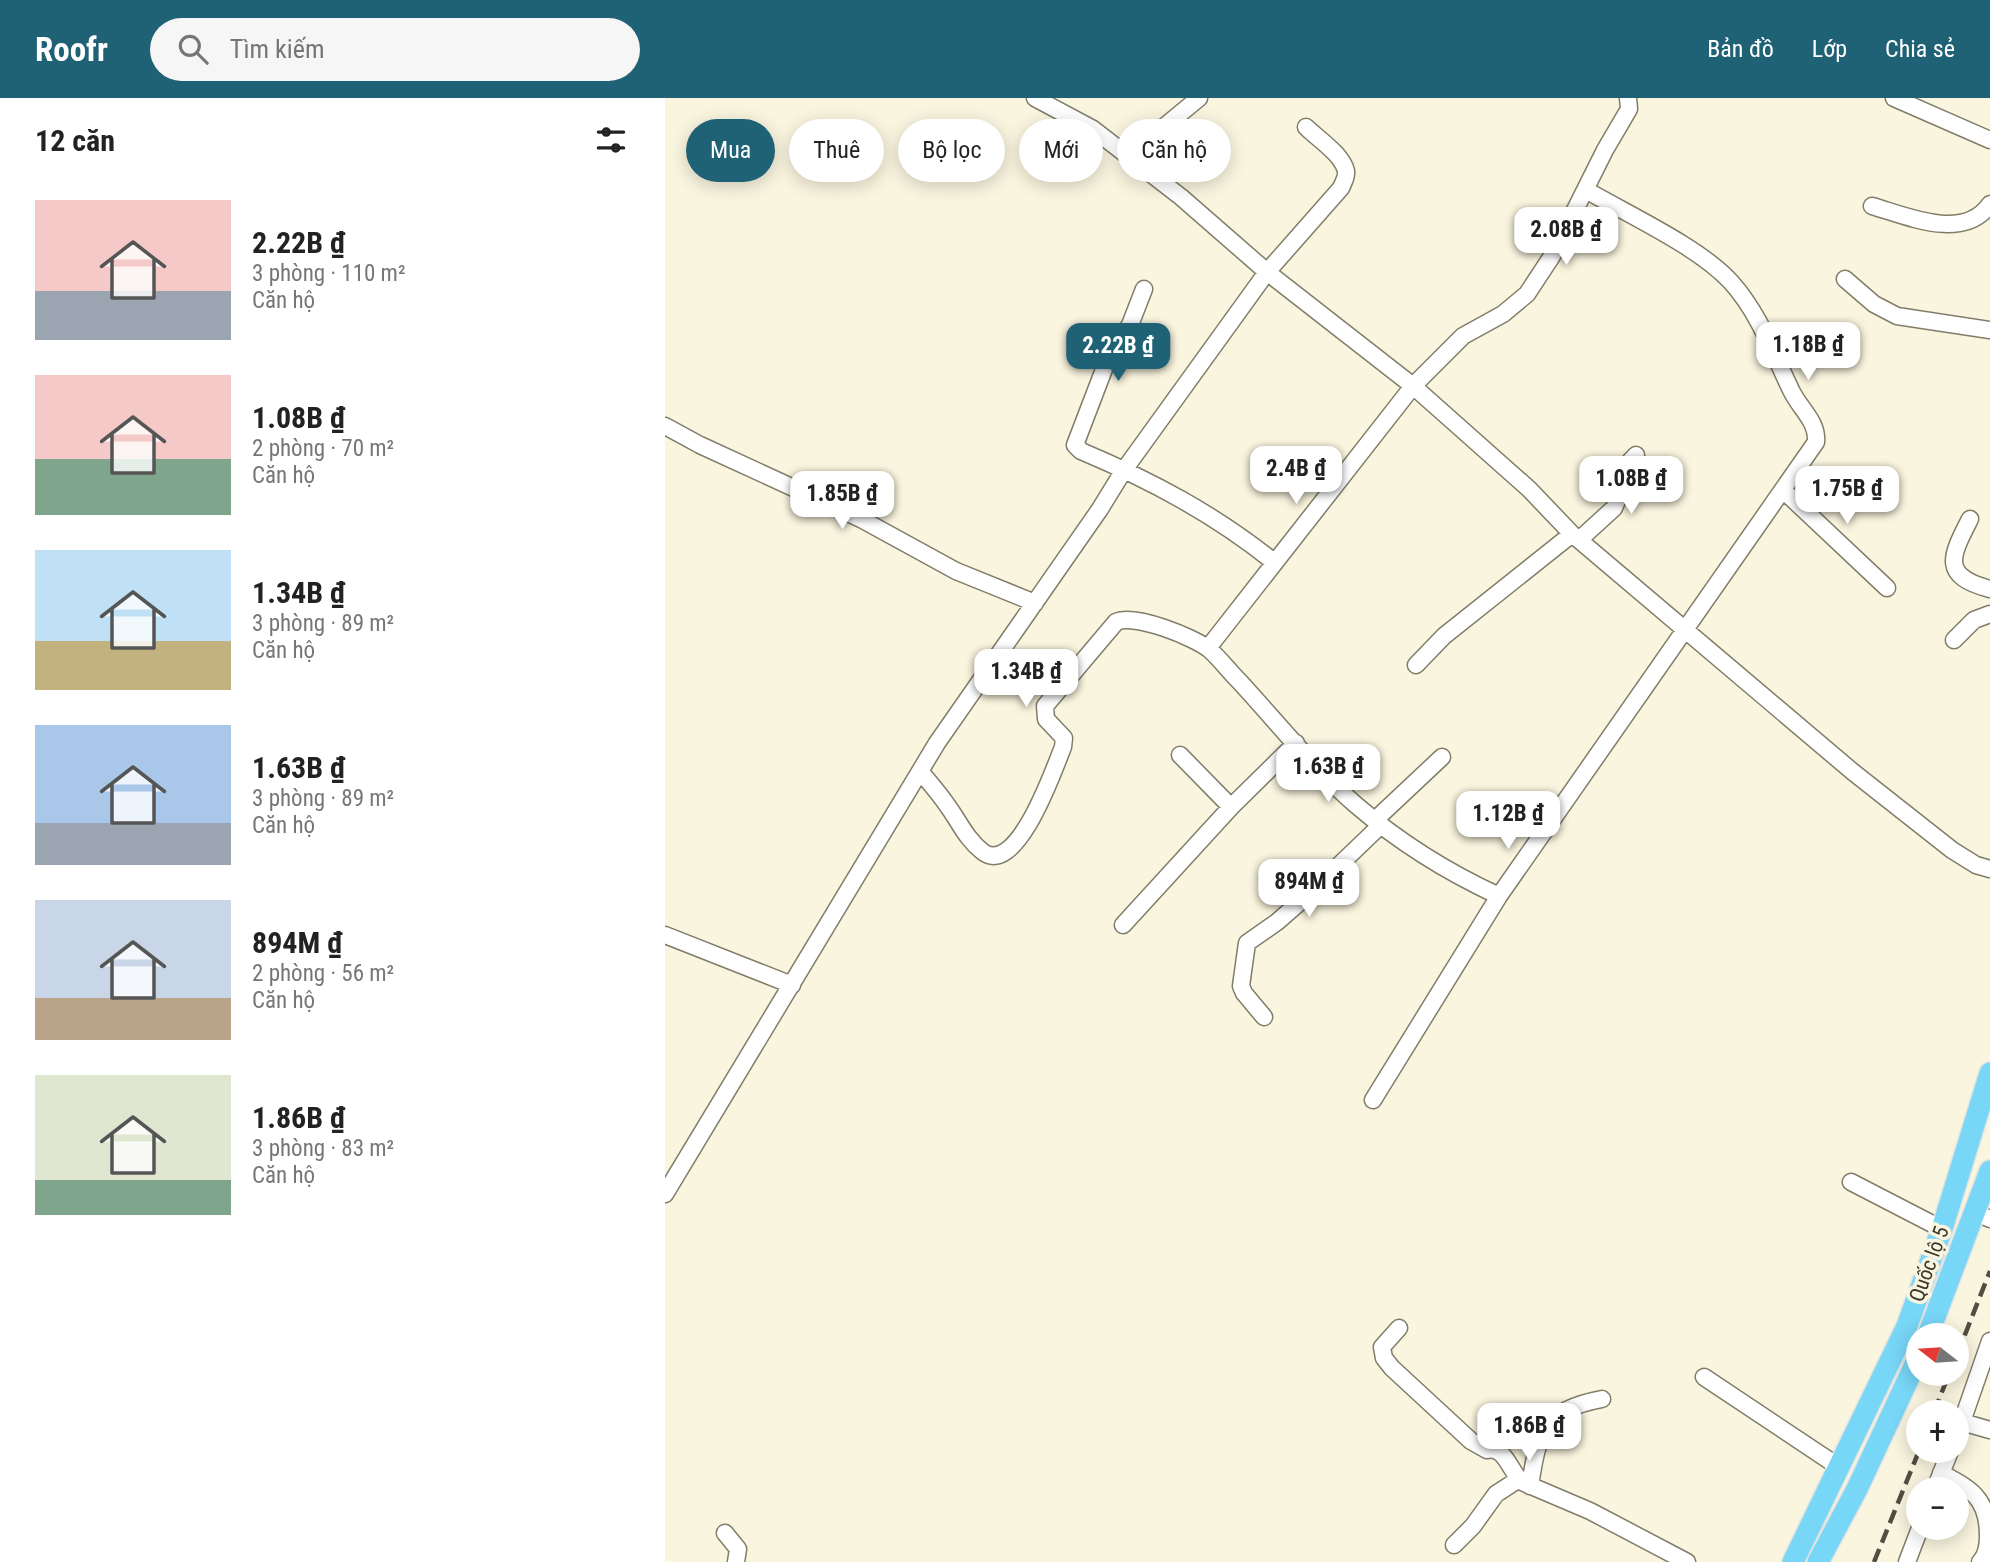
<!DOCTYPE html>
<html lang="vi">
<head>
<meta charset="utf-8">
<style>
  :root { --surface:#fff; --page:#f6f6f6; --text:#222; --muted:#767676; --accent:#1f6175 }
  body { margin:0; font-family:"Roboto Condensed",sans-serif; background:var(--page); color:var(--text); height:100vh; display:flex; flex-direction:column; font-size:26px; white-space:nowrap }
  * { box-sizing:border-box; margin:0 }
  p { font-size:23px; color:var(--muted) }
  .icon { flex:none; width:38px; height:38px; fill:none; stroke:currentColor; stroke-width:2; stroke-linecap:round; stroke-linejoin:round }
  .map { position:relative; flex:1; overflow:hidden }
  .side { display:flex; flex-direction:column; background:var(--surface); width:665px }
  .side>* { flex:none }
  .banner { position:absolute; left:21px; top:21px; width:665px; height:63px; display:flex; gap:14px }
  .needle { width:46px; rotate:287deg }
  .fabs { position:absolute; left:1241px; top:1225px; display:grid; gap:14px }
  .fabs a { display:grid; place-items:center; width:63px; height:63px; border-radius:50%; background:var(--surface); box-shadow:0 4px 18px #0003; font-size:35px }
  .price { position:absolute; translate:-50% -60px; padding:0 16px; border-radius:14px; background:#fff; color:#222; font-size:23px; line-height:46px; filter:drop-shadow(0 2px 4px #0008) }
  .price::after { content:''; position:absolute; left:50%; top:42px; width:21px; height:16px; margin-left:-10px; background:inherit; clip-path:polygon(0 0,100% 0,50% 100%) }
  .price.selected { background:var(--accent); color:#fff }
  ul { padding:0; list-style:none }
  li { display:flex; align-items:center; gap:21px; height:175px; padding:0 35px }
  li span { display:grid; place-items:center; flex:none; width:196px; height:140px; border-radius:0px; color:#555 }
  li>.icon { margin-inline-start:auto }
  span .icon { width:84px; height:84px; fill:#fffc; stroke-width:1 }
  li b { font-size:30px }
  h2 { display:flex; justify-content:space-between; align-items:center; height:84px; padding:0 35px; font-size:30px }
  .tag { padding:0 24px; border-radius:32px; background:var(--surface); box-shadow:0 4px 18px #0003; font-size:24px; line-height:63px }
  .tag.selected { background:var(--accent); color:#fff }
  header { display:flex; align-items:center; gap:42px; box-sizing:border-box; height:98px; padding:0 35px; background:var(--accent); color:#fff }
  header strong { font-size:33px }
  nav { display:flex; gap:38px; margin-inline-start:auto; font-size:24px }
  .search { width:490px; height:63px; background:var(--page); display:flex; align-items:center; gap:18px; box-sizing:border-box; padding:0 24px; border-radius:38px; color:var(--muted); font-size:26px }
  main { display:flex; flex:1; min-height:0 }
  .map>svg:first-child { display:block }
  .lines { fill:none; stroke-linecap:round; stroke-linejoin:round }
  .minor-casing { stroke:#817d69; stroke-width:19 }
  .highway-casing { stroke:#e3e3e2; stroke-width:24 }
  .minor { stroke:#fff; stroke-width:16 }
  .highway { stroke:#78d6f7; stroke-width:21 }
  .rail { stroke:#514f44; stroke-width:4.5; stroke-dasharray:14 7; stroke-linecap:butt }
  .labels { text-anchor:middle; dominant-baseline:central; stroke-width:7; stroke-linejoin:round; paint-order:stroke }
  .street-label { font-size:21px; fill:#39372e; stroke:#faf5df }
</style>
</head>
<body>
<header>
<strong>Roofr</strong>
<div class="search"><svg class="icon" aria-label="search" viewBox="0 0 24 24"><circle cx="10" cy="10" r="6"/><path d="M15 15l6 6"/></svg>Tìm kiếm</div>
<nav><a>Bản đồ</a><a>Lớp</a><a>Chia sẻ</a></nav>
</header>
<main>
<section class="side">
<h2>12 căn<svg class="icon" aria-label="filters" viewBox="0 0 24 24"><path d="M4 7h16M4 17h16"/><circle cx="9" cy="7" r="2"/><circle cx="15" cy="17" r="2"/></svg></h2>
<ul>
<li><span style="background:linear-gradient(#f6c9c9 65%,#9aa5b1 0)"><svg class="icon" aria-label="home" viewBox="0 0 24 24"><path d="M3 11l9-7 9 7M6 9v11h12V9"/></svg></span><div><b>2.22B ₫</b><p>3 phòng · 110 m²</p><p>Căn hộ</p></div></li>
<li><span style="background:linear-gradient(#f6c9c9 60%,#7fa58c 0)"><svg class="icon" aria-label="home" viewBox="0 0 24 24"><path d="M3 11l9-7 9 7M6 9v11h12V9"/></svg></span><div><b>1.08B ₫</b><p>2 phòng · 70 m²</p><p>Căn hộ</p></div></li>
<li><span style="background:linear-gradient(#bfe0f5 65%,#c2b280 0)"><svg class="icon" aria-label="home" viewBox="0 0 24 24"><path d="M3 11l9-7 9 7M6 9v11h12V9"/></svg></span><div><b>1.34B ₫</b><p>3 phòng · 89 m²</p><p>Căn hộ</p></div></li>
<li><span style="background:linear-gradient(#a9c7e8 70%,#9aa5b1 0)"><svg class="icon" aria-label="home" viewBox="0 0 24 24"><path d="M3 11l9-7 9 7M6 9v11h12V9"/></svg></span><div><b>1.63B ₫</b><p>3 phòng · 89 m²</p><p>Căn hộ</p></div></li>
<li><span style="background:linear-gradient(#c9d6e8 70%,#b9a48a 0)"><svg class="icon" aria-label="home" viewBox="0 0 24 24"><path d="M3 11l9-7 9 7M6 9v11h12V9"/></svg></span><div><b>894M ₫</b><p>2 phòng · 56 m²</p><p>Căn hộ</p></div></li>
<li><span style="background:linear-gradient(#dfe7d0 75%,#7fa58c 0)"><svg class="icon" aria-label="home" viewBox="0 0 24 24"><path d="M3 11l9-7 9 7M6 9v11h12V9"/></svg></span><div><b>1.86B ₫</b><p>3 phòng · 83 m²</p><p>Căn hộ</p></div></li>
</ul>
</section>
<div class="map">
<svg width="1325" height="1464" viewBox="0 0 1325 1464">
  <rect width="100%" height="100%" fill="#faf5df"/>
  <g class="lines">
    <defs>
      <path id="minor" d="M370 0 428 31 516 99 602 174 748 288 864 391 907 436 1188 674 1287 752 1311 767 1325 771
        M1229 0 1325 42
        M469 61 494 33 534 0
        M1207 108C1242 118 1299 144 1325 106
        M1180 181 1209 206 1232 218 1325 232
        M479 191 465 227 446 253 410 347 416 353C487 383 549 416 609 464
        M0 328 35 347 196 421 291 473 370 505
        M1118 392 1222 490
        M1305 421C1286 458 1275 478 1325 491
        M914 442 949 410 954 398 957 372 971 357
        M1289 542 1309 522 1325 516
        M543 550 748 288 798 238 838 216 862 196 887 158 940 52 964 11 963 0
        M751 567 779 538 907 436
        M515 657 566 709
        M255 673C264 684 274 695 282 707 294 723 301 741 318 754 352 779 389 671 398 649L399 640 381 621 380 608 451 524C469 515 529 539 545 552 555 561 564 573 574 583 612 624 648 670 691 707 734 744 782 774 834 798
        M710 722 777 659
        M458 827 566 709 631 645
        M0 837 127 887
        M599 919 579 895 576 888 582 845 612 824 644 796 716 727
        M708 1002 834 798 1151 344C1153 323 1134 310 1126 292 1108 255 1094 215 1066 184 1034 149 964 117 921 92
        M1186 1084 1277 1131
        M0 1096 272 645 435 411 459 372 602 174 676 90C678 85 682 79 681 73 677 56 653 41 641 29
        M1311 1115 1325 1121
        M734 1230 717 1249 719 1260 727 1270 806 1343 822 1352C840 1347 845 1374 857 1384L925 1413 1022 1464
        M1039 1279 1174 1369
        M1297 1324 1325 1332
        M1292 1338 1325 1243
        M1276 1375C1306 1391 1323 1400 1323 1438 1323 1447 1322 1457 1315 1464
        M865 1388C873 1334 879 1312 937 1301
        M1270 1391 1285 1353
        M60 1435 73 1451 71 1464
        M789 1447 808 1428 831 1396 854 1381
        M1242 1464 1255 1430"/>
      <path id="highway" d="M1263 1237 1325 1073
        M1128 1464 1242 1228 1277 1131 1325 975
        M1153 1464 1192 1391 1253 1260"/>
    </defs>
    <use href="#minor" class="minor-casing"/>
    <use href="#highway" class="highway-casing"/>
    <use href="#minor" class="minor"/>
    <use href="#highway" class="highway"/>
    <path class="rail" d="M1292 1257 1325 1173
      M1269 1314 1284 1276
      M1209 1464 1254 1353"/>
  </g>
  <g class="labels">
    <g class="street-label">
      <text transform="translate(1264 1166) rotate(-70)">Quốc lộ 5</text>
    </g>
  </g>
</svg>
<div class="fabs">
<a><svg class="needle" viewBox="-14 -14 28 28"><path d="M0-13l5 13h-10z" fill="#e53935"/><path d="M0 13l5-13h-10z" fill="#767676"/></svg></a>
<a>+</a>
<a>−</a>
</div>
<b class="price" style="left:901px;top:169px">2.08B ₫</b>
<b class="price" style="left:1143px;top:284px">1.18B ₫</b>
<b class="price selected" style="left:453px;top:285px">2.22B ₫</b>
<b class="price" style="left:631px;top:408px">2.4B ₫</b>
<b class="price" style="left:966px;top:418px">1.08B ₫</b>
<b class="price" style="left:1182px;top:428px">1.75B ₫</b>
<b class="price" style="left:177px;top:433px">1.85B ₫</b>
<b class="price" style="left:361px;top:611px">1.34B ₫</b>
<b class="price" style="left:663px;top:706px">1.63B ₫</b>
<b class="price" style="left:843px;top:753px">1.12B ₫</b>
<b class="price" style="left:644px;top:821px">894M ₫</b>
<b class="price" style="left:864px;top:1365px">1.86B ₫</b>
<div class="banner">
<a class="tag selected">Mua</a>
<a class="tag">Thuê</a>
<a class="tag">Bộ lọc</a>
<a class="tag">Mới</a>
<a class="tag">Căn hộ</a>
</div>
</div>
</main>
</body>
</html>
